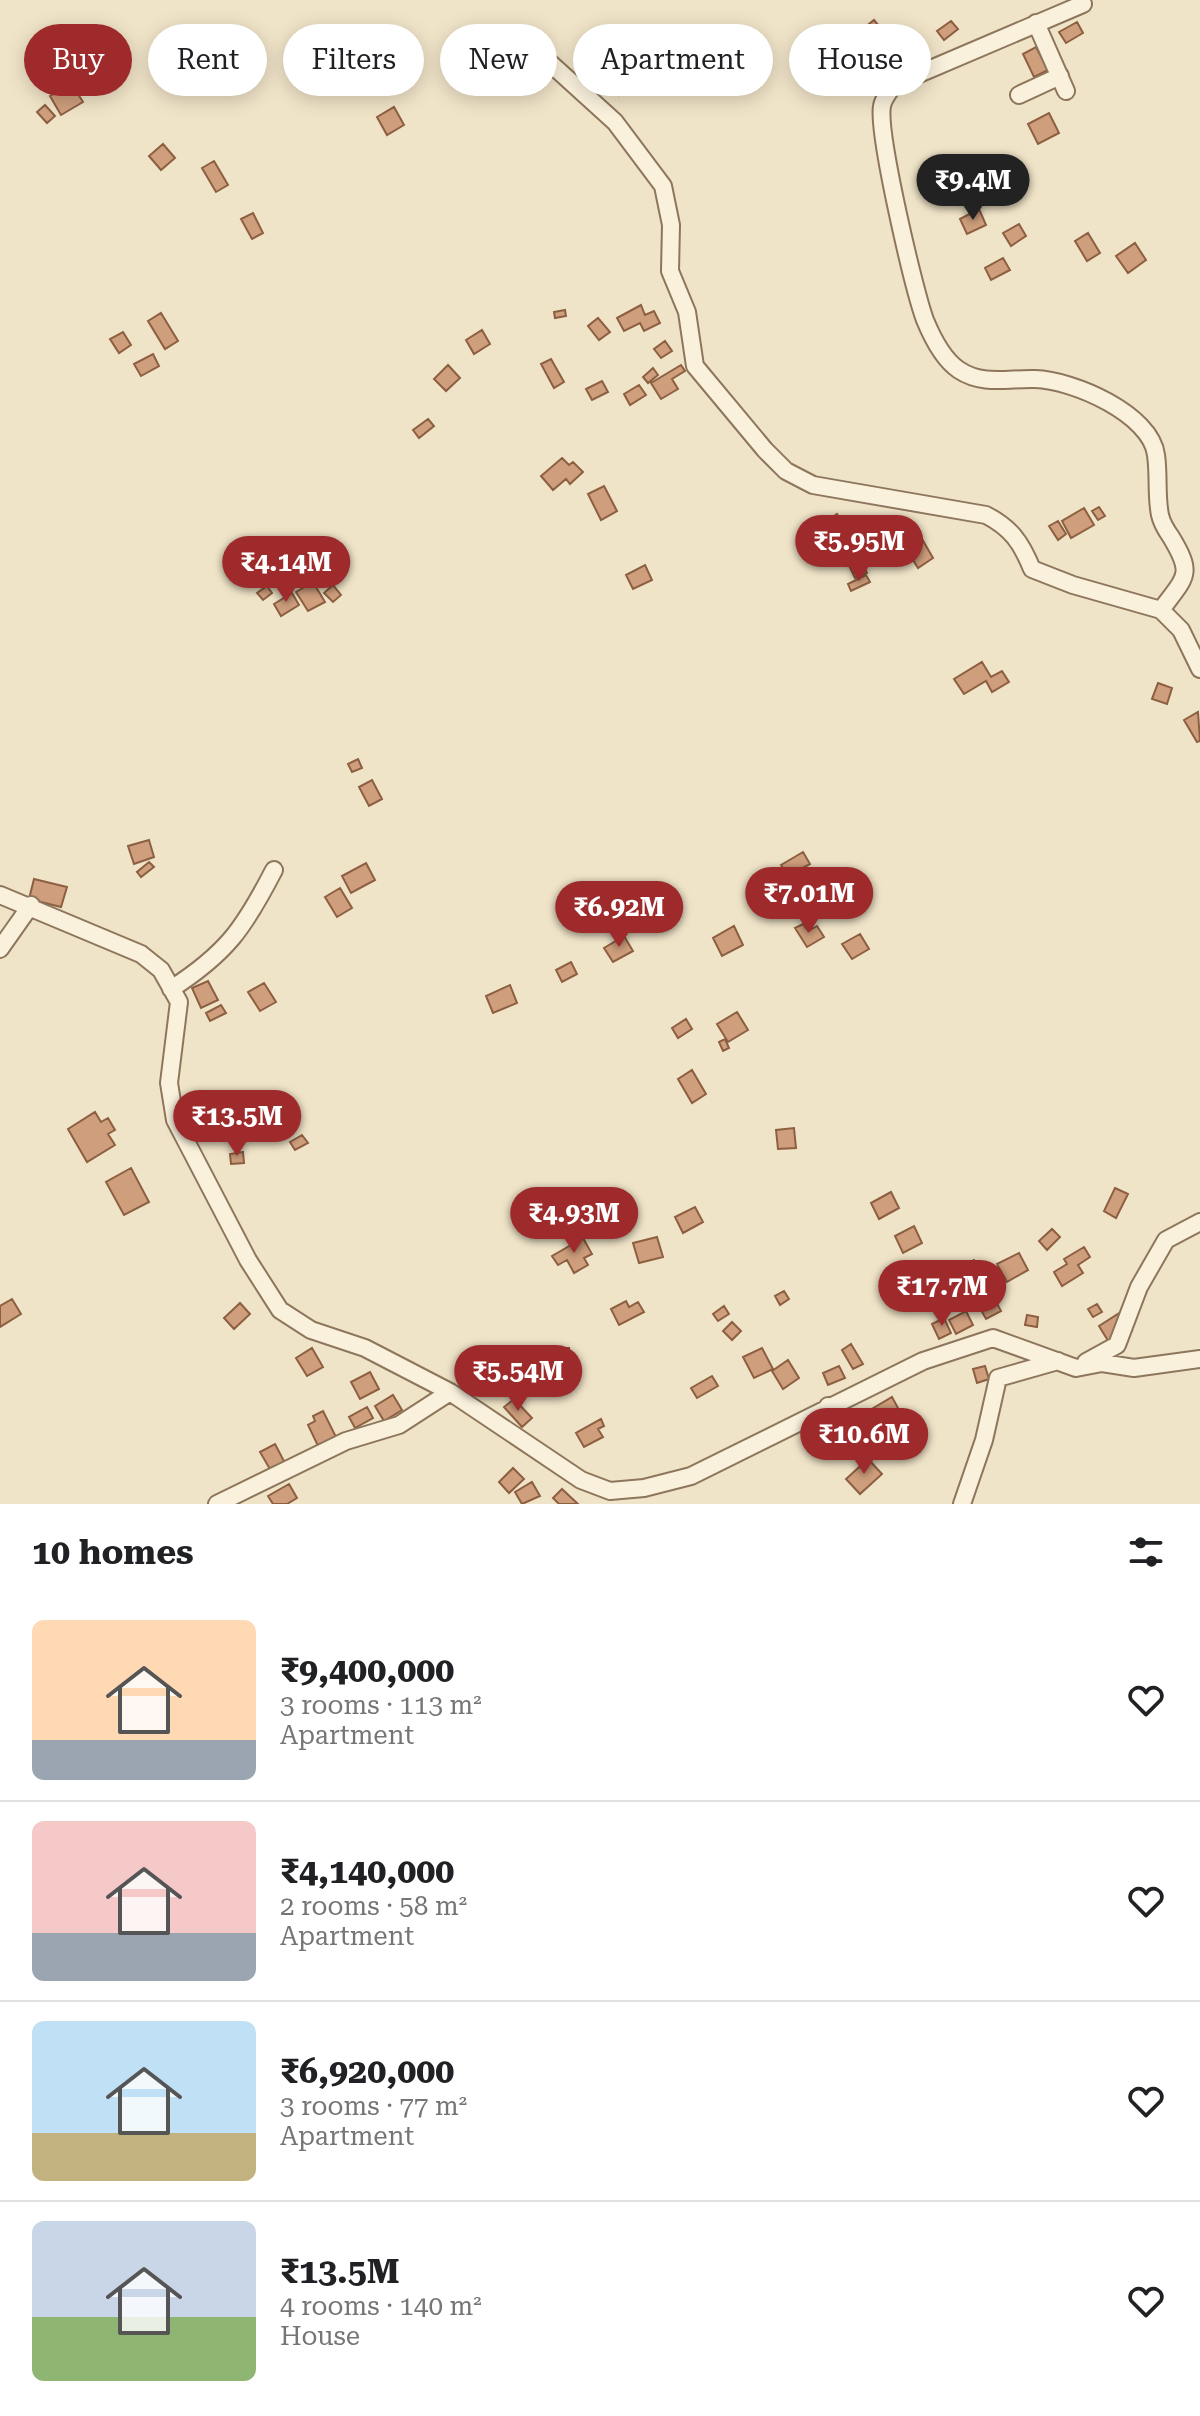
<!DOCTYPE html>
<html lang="en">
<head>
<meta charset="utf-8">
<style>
  :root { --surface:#fff; --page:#f6f6f6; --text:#202124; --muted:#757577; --line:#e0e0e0; --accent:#9e2a2b }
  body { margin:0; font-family:"Roboto Serif",serif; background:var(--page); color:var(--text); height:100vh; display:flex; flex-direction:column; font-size:30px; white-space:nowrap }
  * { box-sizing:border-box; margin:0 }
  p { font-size:26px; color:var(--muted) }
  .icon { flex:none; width:44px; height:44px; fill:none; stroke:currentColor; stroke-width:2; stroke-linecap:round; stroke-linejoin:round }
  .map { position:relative; height:1504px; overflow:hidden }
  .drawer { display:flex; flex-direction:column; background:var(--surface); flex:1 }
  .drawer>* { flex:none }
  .banner { position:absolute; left:24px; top:24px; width:1152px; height:72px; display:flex; gap:16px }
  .price { position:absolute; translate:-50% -68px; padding:0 18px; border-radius:28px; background:var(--accent); color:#fff; font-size:26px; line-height:52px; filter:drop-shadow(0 2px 4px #0008) }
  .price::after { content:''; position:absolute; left:50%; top:48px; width:24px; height:18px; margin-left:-12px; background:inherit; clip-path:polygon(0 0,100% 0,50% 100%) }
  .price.active { background:#222; color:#fff }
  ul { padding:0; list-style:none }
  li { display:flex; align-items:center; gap:24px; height:200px; padding:0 32px }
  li+li { border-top:2px solid var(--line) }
  li span { display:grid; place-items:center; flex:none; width:224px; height:160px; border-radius:12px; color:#555 }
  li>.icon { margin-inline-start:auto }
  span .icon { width:96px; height:96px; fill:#fffc; stroke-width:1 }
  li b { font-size:34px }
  h2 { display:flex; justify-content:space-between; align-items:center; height:96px; padding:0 32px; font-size:34px }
  .pill { padding:0 28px; border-radius:36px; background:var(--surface); box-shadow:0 4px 20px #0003; font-size:28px; line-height:72px }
  .pill.active { background:var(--accent); color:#fff }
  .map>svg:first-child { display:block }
  .building { fill:#cf9f7d; stroke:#8d5f41; stroke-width:2 }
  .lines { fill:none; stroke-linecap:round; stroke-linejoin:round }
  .minor-casing { stroke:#8d765c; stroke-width:20 }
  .minor { stroke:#faf1dc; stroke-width:16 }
</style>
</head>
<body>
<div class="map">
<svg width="1200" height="1504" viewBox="0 0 1200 1504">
  <rect width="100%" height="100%" fill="#f0e4c8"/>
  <path class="building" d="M874 20 884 32 858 53 848 41Z
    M951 21 958 29 944 40 937 31Z
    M1077 22 1083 33 1066 43 1059 32Z
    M1036 47 1048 70 1034 77 1023 54Z
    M459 51 475 81 459 89 444 59Z
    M627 70 635 85 619 95 611 80Z
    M71 83 83 102 61 115 50 96Z
    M45 105 55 116 47 123 37 112Z
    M394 107 404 125 387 135 377 117Z
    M1049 113 1059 133 1038 144 1028 124Z
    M163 144 175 158 161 170 149 156Z
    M214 161 228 185 216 192 202 168Z
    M979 209 986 225 967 234 960 219Z
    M253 213 263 233 252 239 241 219Z
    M1019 224 1026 236 1011 246 1003 233Z
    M1088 233 1100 253 1087 261 1075 241Z
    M1135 243 1146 260 1128 273 1116 256Z
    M1003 258 1010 270 991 280 985 268Z
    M641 305 645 315 654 311 660 323 644 331 640 323 624 331 617 318Z
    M565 310 566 316 555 318 554 312Z
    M161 313 178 341 165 349 148 321Z
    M598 318 610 332 599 340 588 326Z
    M482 330 490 344 474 354 466 340Z
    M123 332 131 345 119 353 110 339Z
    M665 341 672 351 661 358 654 349Z
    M153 354 159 366 141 376 134 364Z
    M551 359 564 382 554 388 541 364Z
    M448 365 460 378 446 391 434 379Z
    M681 365 685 371 672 379 678 389 661 399 651 383Z
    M653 368 658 375 648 383 643 377Z
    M602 381 608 392 592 400 586 389Z
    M639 385 646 395 630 405 624 394Z
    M428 419 434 426 419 438 413 430Z
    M562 458 569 465 573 462 583 472 570 484 566 479 553 490 541 476Z
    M604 486 617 511 601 520 588 494Z
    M1099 507 1105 516 1098 520 1092 511Z
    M1084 508 1094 525 1071 538 1062 521Z
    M837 514 843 523 829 533 823 524Z
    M1058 521 1066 534 1058 540 1049 526Z
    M918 532 933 558 918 568 902 542Z
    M856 549 867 573 855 578 844 555Z
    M326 558 336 573 325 580 315 564Z
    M645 565 652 580 633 589 626 575Z
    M866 575 870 582 851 591 848 584Z
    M313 582 325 602 308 611 296 592Z
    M333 585 341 595 333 602 324 593Z
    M267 586 272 593 263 600 257 593Z
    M292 593 299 605 281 616 274 604Z
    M982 662 991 677 1002 671 1009 682 992 692 986 681 964 694 954 679Z
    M1158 683 1172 688 1167 704 1152 699Z
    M1198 712 1200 741 1197 742 1184 720Z
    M358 759 362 768 352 772 348 764Z
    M372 780 382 799 369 806 359 787Z
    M149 840 154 857 134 864 128 846Z
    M803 852 810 864 788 876 781 865Z
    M149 862 154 867 141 877 137 872Z
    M366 863 375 880 351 893 342 876Z
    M34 879 67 887 61 907 29 899Z
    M764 885 770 895 752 904 747 894Z
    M340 888 352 908 337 917 325 897Z
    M803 924 808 931 817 926 824 937 807 947 795 928Z
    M734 926 743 945 722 956 713 938Z
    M860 934 869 949 852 959 842 944Z
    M624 936 633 951 613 962 604 948Z
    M571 962 577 974 562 982 556 970Z
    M208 981 218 1000 201 1008 192 988Z
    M264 983 276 1002 260 1011 248 992Z
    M510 985 517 1003 493 1013 486 996Z
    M221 1005 226 1013 210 1021 206 1013Z
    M737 1012 748 1030 728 1042 717 1024Z
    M686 1019 692 1029 678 1038 672 1028Z
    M725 1039 729 1048 723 1051 719 1042Z
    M692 1070 706 1094 692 1103 678 1079Z
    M202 1095 213 1117 200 1123 190 1101Z
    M95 1112 101 1122 108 1118 115 1130 108 1134 115 1145 87 1162 68 1129Z
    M794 1128 796 1148 778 1149 776 1130Z
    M302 1135 308 1143 295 1150 290 1142Z
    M243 1152 244 1163 231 1164 230 1154Z
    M131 1168 149 1202 124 1215 106 1182Z
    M1115 1188 1128 1194 1116 1218 1104 1211Z
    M891 1192 899 1208 879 1219 871 1203Z
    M695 1207 703 1222 683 1233 675 1217Z
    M914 1226 922 1243 903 1253 895 1236Z
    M1052 1229 1060 1237 1047 1250 1039 1241Z
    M657 1237 663 1257 639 1263 633 1243Z
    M583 1238 592 1254 584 1258 588 1265 574 1273 567 1260 558 1265 552 1256Z
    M1084 1247 1090 1257 1078 1265 1083 1273 1062 1286 1054 1272 1067 1264 1064 1259Z
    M1019 1253 1028 1270 1007 1282 997 1264Z
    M974 1260 977 1266 986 1262 992 1275 971 1286 961 1267Z
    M932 1272 940 1286 917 1300 909 1286Z
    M784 1291 789 1299 780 1305 775 1296Z
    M12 1299 21 1314 0 1327V1306Z
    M995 1300 1001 1311 986 1319 980 1308Z
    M626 1301 629 1307 638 1302 644 1312 619 1325 611 1309Z
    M240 1303 250 1314 234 1329 224 1318Z
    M1097 1304 1102 1312 1093 1317 1088 1309Z
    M724 1306 729 1314 718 1321 713 1314Z
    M966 1311 973 1325 956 1334 949 1320Z
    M1121 1312 1132 1331 1110 1344 1099 1326Z
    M1027 1315 1038 1317 1037 1327 1025 1325Z
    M944 1318 951 1333 939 1339 932 1324Z
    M732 1322 741 1331 732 1340 723 1331Z
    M851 1344 863 1364 853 1369 842 1350Z
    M312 1348 323 1367 307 1376 296 1358Z
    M550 1348H569L570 1380 551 1381Z
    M762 1348 773 1369 754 1378 743 1357Z
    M788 1360 799 1378 783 1389 772 1371Z
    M839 1366 845 1378 828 1385 823 1373Z
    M985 1366 989 1379 977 1383 973 1369Z
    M370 1372 379 1389 360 1399 351 1382Z
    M712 1376 718 1386 697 1398 691 1388Z
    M483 1382 495 1388 491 1395 479 1389Z
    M393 1395 402 1410 384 1421 375 1406Z
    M892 1397 904 1419 882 1430 870 1410Z
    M514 1399 532 1418 522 1427 504 1407Z
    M367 1407 373 1418 355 1428 349 1417Z
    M323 1411 337 1439 319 1448 308 1425 315 1421 313 1416Z
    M601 1419 604 1426 598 1429 603 1437 584 1447 576 1433Z
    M275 1444 285 1463 271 1471 260 1452Z
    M868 1459 882 1474 860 1494 846 1479Z
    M513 1468 524 1479 509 1493 499 1482Z
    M532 1482 540 1496 522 1504 515 1492Z
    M289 1484 297 1498 287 1504H273L268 1496Z
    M562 1489 578 1504H559L553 1498Z"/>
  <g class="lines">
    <defs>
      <path id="minor" d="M1083 4 893 85C890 91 883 99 882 106 877 133 914 290 925 320 932 337 944 360 959 370 983 386 1009 378 1035 379 1073 380 1151 414 1156 455 1159 476 1156 495 1160 515 1162 524 1166 530 1171 537 1194 575 1186 576 1161 610
        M1036 23 1066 91
        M539 53 615 122 663 186 671 225 670 271 687 312 695 366 765 450 786 471 813 485 986 515C1011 528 1021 542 1032 569L1073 585 1161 610 1181 630 1200 669
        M1019 95 1060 76
        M0 895 141 954 161 970 179 1002 169 1083 175 1120 248 1260 280 1310 311 1330 365 1348 450 1392 581 1480 610 1491 644 1488 691 1476 923 1361 993 1338 1076 1368 1102 1363 1134 1368 1200 1359
        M0 949 31 905
        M171 989C227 953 244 928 274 870
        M1086 1362 1117 1345 1139 1287 1166 1240 1200 1222
        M828 1406 868 1446
        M217 1504 346 1441 399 1425 450 1392
        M962 1504 984 1440 998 1378 1058 1361"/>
    </defs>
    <use href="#minor" class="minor-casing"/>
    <use href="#minor" class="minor"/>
  </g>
</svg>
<b class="price active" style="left:973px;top:222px">₹9.4M</b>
<b class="price" style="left:859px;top:583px">₹5.95M</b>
<b class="price" style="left:286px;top:604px">₹4.14M</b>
<b class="price" style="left:809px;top:935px">₹7.01M</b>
<b class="price" style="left:619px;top:949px">₹6.92M</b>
<b class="price" style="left:237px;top:1158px">₹13.5M</b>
<b class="price" style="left:574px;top:1255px">₹4.93M</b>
<b class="price" style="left:942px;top:1328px">₹17.7M</b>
<b class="price" style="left:518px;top:1413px">₹5.54M</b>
<b class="price" style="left:864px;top:1476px">₹10.6M</b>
<div class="banner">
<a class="pill active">Buy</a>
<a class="pill">Rent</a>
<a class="pill">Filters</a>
<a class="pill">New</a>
<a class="pill">Apartment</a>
<a class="pill">House</a>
</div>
</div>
<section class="drawer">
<h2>10 homes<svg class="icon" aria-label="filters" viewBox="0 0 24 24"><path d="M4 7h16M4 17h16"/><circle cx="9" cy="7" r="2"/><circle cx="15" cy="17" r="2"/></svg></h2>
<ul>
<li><span style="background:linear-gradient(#ffd9b3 75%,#9aa5b1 0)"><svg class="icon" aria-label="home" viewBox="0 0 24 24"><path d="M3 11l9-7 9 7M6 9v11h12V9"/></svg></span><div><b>₹9,400,000</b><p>3 rooms · 113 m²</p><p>Apartment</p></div><svg class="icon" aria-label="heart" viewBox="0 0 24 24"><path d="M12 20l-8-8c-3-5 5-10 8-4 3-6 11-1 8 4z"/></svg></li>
<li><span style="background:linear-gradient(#f6c9c9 70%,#9aa5b1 0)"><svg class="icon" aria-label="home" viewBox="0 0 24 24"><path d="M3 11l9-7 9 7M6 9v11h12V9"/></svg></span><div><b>₹4,140,000</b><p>2 rooms · 58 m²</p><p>Apartment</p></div><svg class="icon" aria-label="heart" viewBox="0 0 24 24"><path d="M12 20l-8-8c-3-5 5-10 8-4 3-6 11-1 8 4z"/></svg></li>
<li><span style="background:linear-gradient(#bfe0f5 70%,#c2b280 0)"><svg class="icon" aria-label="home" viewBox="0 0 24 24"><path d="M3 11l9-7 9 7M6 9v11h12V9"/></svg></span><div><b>₹6,920,000</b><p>3 rooms · 77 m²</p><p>Apartment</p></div><svg class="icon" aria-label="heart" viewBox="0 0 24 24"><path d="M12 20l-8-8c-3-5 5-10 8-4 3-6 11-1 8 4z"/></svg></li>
<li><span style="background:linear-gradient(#c9d6e8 60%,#8fb573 0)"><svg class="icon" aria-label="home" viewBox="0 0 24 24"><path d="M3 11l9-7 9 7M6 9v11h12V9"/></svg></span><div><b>₹13.5M</b><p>4 rooms · 140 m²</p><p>House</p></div><svg class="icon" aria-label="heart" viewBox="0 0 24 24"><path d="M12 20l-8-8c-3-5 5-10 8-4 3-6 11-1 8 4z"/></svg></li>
</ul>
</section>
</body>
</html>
